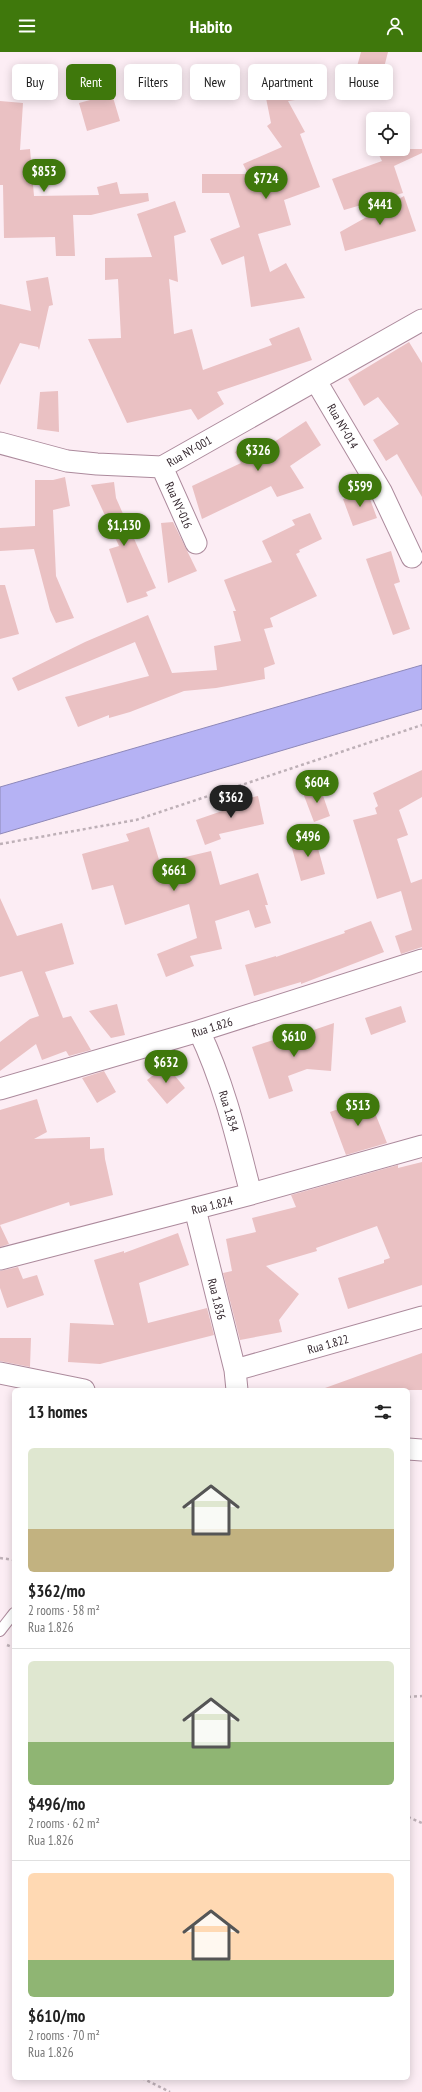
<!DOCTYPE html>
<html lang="en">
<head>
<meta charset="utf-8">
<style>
  :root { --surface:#fff; --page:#f2f2f2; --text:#222; --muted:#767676; --line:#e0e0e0; --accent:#3f780c }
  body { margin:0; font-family:"PT Sans Narrow",sans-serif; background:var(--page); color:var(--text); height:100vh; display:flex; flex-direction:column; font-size:15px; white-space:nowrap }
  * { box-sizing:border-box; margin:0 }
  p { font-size:13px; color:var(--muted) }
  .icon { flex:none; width:22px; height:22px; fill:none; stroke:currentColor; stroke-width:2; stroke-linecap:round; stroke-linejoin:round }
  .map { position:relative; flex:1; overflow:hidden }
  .side { position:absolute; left:12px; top:1336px; width:398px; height:692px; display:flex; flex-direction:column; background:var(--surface); border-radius:6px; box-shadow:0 2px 10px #0003 }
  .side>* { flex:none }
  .hud { position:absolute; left:12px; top:12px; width:398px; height:36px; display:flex; gap:8px }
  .buttons { position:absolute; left:366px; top:60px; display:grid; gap:8px }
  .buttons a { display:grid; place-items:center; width:44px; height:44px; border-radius:6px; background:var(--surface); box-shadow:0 2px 10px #0003; font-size:20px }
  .price { position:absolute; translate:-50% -34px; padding:0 9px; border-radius:14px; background:var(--accent); color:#fff; font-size:13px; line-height:26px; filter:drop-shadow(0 1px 2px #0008) }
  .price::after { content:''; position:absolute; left:50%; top:24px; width:12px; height:9px; margin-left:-6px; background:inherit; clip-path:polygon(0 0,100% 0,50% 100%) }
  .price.selected { background:#222; color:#fff }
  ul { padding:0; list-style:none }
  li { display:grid; align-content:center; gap:8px; height:212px; padding:0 16px }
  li+li { border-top:1px solid var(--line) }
  li span { display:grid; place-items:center; height:124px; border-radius:6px; color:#555 }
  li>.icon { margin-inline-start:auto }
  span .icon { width:72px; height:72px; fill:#fffc; stroke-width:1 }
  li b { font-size:17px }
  h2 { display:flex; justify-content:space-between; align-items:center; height:48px; padding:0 16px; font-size:17px }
  .tag { padding:0 14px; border-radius:6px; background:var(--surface); box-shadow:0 2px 10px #0003; font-size:14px; line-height:36px }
  .tag.selected { background:var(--accent); color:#fff }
  header { display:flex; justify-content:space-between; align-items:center; height:52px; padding:0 16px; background:var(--accent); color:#fff; font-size:18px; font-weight:800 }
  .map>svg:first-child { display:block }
  .water { fill:#b5b2f4; stroke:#8e88b8 }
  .building { fill:#eac1c3 }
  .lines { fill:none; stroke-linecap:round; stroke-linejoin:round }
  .lane-casing { stroke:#ac8a9c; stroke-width:12 }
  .street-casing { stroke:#ac8a9c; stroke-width:23 }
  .path { stroke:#beb0b7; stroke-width:2.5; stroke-dasharray:3 3; stroke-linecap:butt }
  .lane { stroke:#fff; stroke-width:10 }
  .street { stroke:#fff; stroke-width:21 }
  .labels { text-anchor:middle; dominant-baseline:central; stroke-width:3.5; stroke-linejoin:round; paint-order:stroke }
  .street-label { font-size:12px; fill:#32252c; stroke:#fff }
</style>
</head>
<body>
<header><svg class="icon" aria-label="menu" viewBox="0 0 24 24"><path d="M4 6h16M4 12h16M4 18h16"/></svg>Habito<svg class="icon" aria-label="person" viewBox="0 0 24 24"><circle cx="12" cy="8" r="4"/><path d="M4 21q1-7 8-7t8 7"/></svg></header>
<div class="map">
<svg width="422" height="2040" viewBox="0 0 422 2040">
  <rect width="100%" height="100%" fill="#fcedf4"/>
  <path class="water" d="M422 613V657L0 782V735Z"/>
  <path class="building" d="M361 0H388L379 35 353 29Z
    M290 25 295 48 288 49 305 80 300 82 320 135 284 148 291 173 258 182 270 220 286 211 305 246 251 255 244 204 222 213 210 187 240 175 229 141H202V122H248L243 112 282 95 267 74 271 71 263 31Z
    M112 42 120 69 87 79 79 51Z
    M0 49 23 51 20 98 30 97 34 144 99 143 97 135 117 130 120 142 148 141 149 149 91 163H73L75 204H56L55 185 4 186 3 133H0Z
    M376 97H422V101L394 114 403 141 344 158 332 127 382 109Z
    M404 144 416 179 345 199 340 180Z
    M175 149 186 180 174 184 178 230 169 227 174 282 192 277 203 318 272 293 269 287 299 275 312 308 217 340 224 352 198 368 191 357 127 371 88 287 121 286 118 227 105 228V206L152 205 137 162Z
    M48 225 53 253 49 254 39 298 38 295 20 291 0 333V252L31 259 26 229Z
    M409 290 422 311V445L397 402 386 409 373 388 399 372 378 345 364 354 348 327Z
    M58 339 59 380 37 377 40 340Z
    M306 369 321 393 290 414 304 436 277 445 271 434 202 467 192 434 241 411 235 400 260 387 265 396Z
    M65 425 70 454 53 458 56 524 74 566 56 571 50 558 34 497 0 499V476L35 474V428H53Z
    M114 430 116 446 156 536 146 540 148 544 127 551 109 497 119 494 91 433Z
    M367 439 377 466 353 474 343 447Z
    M310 461 322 487 299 498 300 500 296 502 317 544 270 566 273 575 264 577 275 612 264 616 265 627 216 636 184 639 130 660 109 666V663L78 675 65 645 149 624 135 590 18 639 12 626 85 590 148 563 172 621 217 618 214 594 241 589 233 559H236L224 528 272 510 262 489 295 473 292 468Z
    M173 470 197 519 168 531 161 471Z
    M391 499 400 530 394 532 410 577 393 583 366 507Z
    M0 533H5L19 582 0 587Z
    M422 718V745L399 758 408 783 397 787 411 831 422 827V895L401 902 395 884 412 878 401 839 377 847 353 768 377 762 375 756 378 754 373 741Z
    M320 735 330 764 314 770 303 741Z
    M258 744 264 772 219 782 221 787 205 793 196 768 225 758 223 751Z
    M149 775 160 811 211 799 220 833 258 821 268 853H265L271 871 255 876 249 858 215 869 222 897 190 904 194 914 166 925 157 902 197 886 189 852 125 873 113 833 92 838 82 802 129 789 126 782Z
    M314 782 325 822 301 829 290 789Z
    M0 846 17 884 62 871 74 912 45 920 63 966 71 964 91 998 69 1004 66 999 42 1008 36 992 0 1019V990L30 967 39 964 22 919 0 925Z
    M371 869 384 900 301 932V930L254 944 245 913 276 904V905L345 881 344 879Z
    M117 952 125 983 111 986 89 959Z
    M401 954 406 970 371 983 365 966Z
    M334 971 331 1019 307 1017 288 1024 293 1039 269 1047 252 995 298 980 299 983Z
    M166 1013 185 1036 167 1052 147 1028Z
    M104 1019 116 1040 97 1051 82 1026Z
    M369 1046 387 1091 346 1103 330 1060Z
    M37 1047 47 1080 34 1087 90 1085V1097L104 1096 105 1107 113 1143 70 1154 69 1150 0 1173V1058Z
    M422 1110V1233L348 1257 338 1226 384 1211V1208L390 1206 377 1174 316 1196 317 1199 266 1214 299 1242 279 1268 282 1280 240 1288 223 1221 232 1219 226 1187 256 1180 252 1166 296 1155 291 1143 398 1113V1116Z
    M0 1173 9 1192 0 1195Z
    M178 1181 189 1213 139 1231 148 1271 207 1256 214 1283 100 1312 68 1310 70 1271 114 1273 94 1208 124 1199V1201Z
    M18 1215 23 1227 37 1223 44 1243 7 1256 0 1236V1219Z
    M0 1286H31L30 1315 0 1309Z
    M422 1301V1338H326L325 1336Z"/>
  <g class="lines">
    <defs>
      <path id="lane" d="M0 1579 14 1561"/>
      <path id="street" d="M316 329 381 439 412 505
        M0 391 67 409 97 412 162 415 422 268
        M162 415 196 491
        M199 979C224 1031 237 1087 251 1142
        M0 1037 199 979 422 908
        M195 1157 235 1318 237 1338
        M0 1207 251 1142 422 1094
        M235 1318 422 1265
        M0 1321 84 1338
        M408 1397 422 1398"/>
    </defs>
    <use href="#lane" class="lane-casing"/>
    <use href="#street" class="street-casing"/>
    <path class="path" d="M0 792 136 768 422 673
      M0 1506 14 1508
      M7 1593 14 1596
      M408 1645 422 1644
      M408 1765 422 1771
      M142 2026 170 2040"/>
    <use href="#lane" class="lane"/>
    <use href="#street" class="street"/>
  </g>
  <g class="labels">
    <g class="street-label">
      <text transform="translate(343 374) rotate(60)">Rua NY-014</text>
      <text transform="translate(189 399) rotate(-30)">Rua NY-001</text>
      <text transform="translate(179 453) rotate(66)">Rua NY-016</text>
      <text transform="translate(212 975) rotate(-17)">Rua 1.826</text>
      <text transform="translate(229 1059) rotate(73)">Rua 1.834</text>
      <text transform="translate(212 1153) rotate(-14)">Rua 1.824</text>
      <text transform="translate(217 1247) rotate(76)">Rua 1.836</text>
      <text transform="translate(328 1292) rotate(-16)">Rua 1.822</text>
    </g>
  </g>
</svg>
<div class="buttons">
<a><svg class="icon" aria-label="locate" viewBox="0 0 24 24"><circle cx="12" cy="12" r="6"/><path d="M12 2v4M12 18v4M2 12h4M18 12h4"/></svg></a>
</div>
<b class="price" style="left:44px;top:141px">$853</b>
<b class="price" style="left:266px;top:148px">$724</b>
<b class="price" style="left:380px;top:174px">$441</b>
<b class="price" style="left:258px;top:420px">$326</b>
<b class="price" style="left:360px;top:456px">$599</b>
<b class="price" style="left:124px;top:495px">$1,130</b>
<b class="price" style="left:317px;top:752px">$604</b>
<b class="price selected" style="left:231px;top:767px">$362</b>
<b class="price" style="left:308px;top:806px">$496</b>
<b class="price" style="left:174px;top:840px">$661</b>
<b class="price" style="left:294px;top:1006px">$610</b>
<b class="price" style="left:166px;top:1032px">$632</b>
<b class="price" style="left:358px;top:1075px">$513</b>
<div class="hud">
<a class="tag">Buy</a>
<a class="tag selected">Rent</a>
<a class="tag">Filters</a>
<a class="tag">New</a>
<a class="tag">Apartment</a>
<a class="tag">House</a>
</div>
<section class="side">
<h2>13 homes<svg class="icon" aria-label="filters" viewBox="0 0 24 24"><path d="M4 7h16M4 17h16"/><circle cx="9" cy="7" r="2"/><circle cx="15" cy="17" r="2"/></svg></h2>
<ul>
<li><span style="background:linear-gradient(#dfe7d0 65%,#c2b280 0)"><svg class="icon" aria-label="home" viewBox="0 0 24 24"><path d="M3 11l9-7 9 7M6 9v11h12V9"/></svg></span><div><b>$362/mo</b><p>2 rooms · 58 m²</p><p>Rua 1.826</p></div></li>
<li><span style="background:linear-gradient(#dfe7d0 65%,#8fb573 0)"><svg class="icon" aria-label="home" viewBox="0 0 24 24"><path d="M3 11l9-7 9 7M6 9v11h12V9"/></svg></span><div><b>$496/mo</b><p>2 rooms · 62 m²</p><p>Rua 1.826</p></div></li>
<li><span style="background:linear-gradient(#ffd9b3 70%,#8fb573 0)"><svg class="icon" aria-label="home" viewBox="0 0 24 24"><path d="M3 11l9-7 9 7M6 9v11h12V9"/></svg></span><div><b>$610/mo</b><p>2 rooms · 70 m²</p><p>Rua 1.826</p></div></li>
</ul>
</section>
</div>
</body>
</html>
